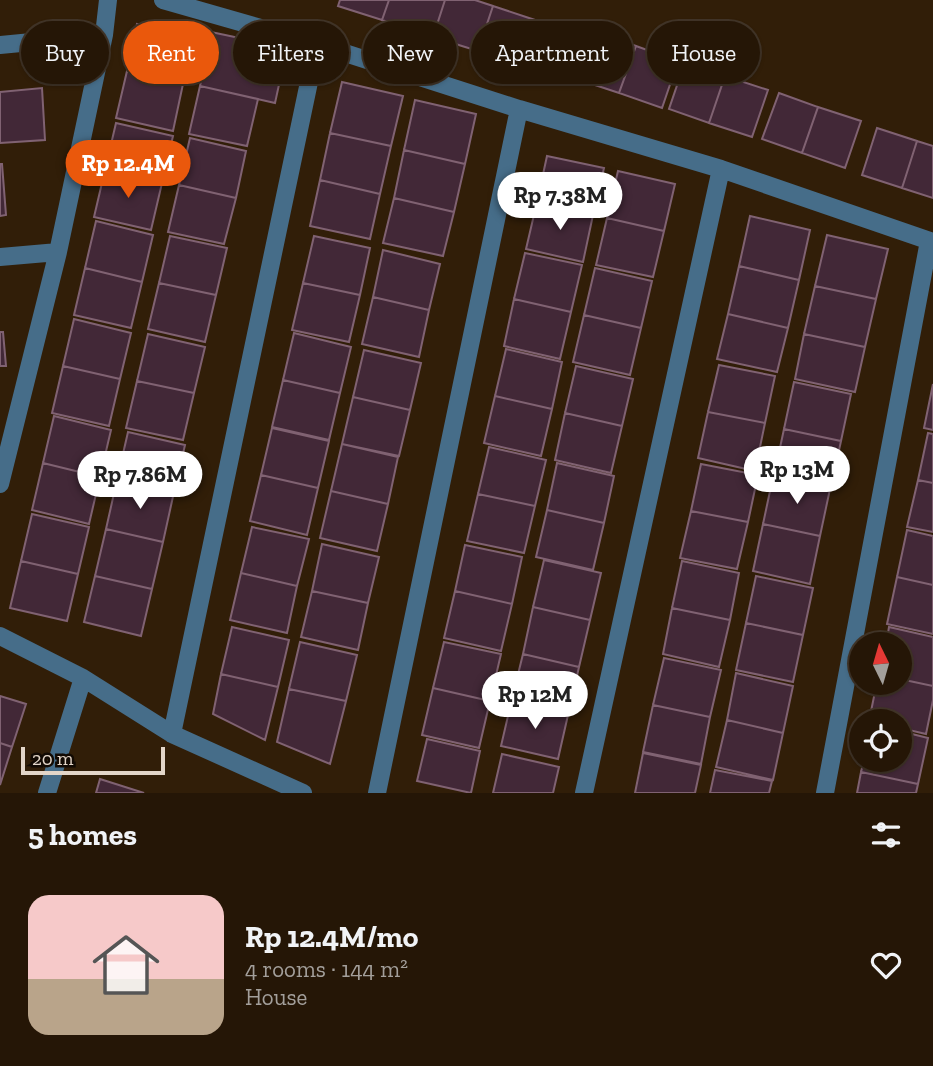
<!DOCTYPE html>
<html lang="en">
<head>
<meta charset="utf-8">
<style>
  :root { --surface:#251606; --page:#2d1f10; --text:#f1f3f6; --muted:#a39f9b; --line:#423528; --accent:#ea580c }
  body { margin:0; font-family:"Zilla Slab",serif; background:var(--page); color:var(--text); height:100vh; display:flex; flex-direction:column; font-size:26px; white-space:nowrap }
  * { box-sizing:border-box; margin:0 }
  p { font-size:23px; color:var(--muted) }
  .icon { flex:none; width:38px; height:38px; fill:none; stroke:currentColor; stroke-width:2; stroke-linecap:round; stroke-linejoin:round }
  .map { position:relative; height:793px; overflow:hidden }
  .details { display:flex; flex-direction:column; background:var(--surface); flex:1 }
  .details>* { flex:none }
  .hud { position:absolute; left:21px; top:21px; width:892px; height:63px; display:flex; gap:14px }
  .needle { width:46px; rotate:355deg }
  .fabs { position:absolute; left:849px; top:632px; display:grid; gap:14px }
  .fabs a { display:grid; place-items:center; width:63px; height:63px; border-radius:50%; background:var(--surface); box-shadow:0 2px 5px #0004,0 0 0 2px var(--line); font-size:35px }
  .scale { position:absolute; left:21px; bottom:18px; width:144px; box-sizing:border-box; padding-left:7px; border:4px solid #e3d6c9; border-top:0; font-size:19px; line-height:24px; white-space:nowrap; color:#e3d6c9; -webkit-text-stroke:5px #120a03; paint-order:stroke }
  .price { position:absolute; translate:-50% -60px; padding:0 16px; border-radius:24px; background:#fff; color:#222; font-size:23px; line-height:46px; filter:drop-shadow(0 2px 4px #0008) }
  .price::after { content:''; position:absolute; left:50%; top:42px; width:21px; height:16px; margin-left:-10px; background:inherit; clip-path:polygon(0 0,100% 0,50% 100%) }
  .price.on { background:var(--accent); color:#fff }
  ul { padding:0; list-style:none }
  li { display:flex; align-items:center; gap:21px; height:175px; padding:0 28px }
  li+li { border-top:2px solid var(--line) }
  li span { display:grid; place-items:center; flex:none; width:196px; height:140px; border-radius:21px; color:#555 }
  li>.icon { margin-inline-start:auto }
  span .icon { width:84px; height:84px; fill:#fffc; stroke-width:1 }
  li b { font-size:30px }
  h2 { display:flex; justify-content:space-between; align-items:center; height:84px; padding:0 28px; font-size:30px }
  .tag { padding:0 24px; border-radius:32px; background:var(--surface); box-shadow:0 2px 5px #0004,0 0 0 2px var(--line); font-size:24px; line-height:63px }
  .tag.on { background:var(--accent); color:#fff }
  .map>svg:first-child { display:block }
  .building { fill:#422837; stroke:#806272; stroke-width:2 }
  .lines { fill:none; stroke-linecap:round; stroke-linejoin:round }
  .minor { stroke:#466d89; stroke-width:18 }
</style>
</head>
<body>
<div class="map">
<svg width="933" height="793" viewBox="0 0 933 793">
  <rect width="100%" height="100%" fill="#311e08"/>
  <path class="building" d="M340 0H389L382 20 338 6Z
    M389 0H445L433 37 382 20Z
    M445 0H475L493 6 478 51 433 37Z
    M493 6 538 21 523 67 478 51Z
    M538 21 584 35 569 82 523 67Z
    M137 24 194 37 183 84 127 71Z
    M211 32 287 48 275 103 200 86Z
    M595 33 636 46 619 93 580 80Z
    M636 46 678 61 662 108 619 93Z
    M685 62 725 76 709 123 669 109Z
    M127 71 183 84 173 131 116 118Z
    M725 76 768 90 752 137 709 123Z
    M342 82 403 96 391 146 330 133Z
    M200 86 258 99 247 146 189 134Z
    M42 88 45 140 0 143V92Z
    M779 93 818 107 802 153 762 139Z
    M415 100 476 114 465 164 404 150Z
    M818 107 861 121 845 168 802 153Z
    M116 123 173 136 162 183 105 170Z
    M877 128 917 141 902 188 862 175Z
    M330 133 391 146 380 194 320 180Z
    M190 138 246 151 236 198 179 185Z
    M917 141 933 146V198L902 188Z
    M404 150 465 164 454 212 394 198Z
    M547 156 604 168 593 215 537 202Z
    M0 164H2L6 215 0 216Z
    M105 170 162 183 151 230 94 217Z
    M618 171 675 184 664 231 607 218Z
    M320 180 380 194 370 239 310 226Z
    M179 185 236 198 224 244 168 232Z
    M394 198 454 212 443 256 383 243Z
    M537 202 593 215 583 262 526 249Z
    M750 216 810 230 799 280 739 266Z
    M607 218 664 231 653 277 596 265Z
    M96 221 153 235 142 282 85 268Z
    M827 235 888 249 876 299 815 286Z
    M170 236 227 248 216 295 159 283Z
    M314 236 370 248 360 295 303 283Z
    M383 250 440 264 429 310 373 297Z
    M525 253 582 265 571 312 514 299Z
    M739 266 799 280 788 328 728 314Z
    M85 268 142 282 131 328 74 315Z
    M595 268 652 281 641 328 584 315Z
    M159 283 216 295 205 342 148 329Z
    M303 283 360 295 349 342 292 330Z
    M815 286 876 299 865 347 804 334Z
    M373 297 429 310 419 357 362 344Z
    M514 299 571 312 560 359 504 346Z
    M728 314 788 328 777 372 717 359Z
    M584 315 641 328 630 375 573 362Z
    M74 319 131 333 120 379 63 366Z
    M0 332H3L6 366H0Z
    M294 333 351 347 340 393 283 380Z
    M148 334 205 347 194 393 137 381Z
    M804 334 865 347 855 392 795 379Z
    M506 349 562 362 552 409 495 396Z
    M364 350 421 363 410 410 353 397Z
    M719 365 775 376 765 423 708 412Z
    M63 366 120 379 109 426 52 413Z
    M576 366 633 379 622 426 565 413Z
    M283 380 340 393 329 440 272 427Z
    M137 381 194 393 183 440 126 428Z
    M794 382 851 394 841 441 784 429Z
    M933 384V430L924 428Z
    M495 396 552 409 541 456 484 443Z
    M353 397 410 410 399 456 342 444Z
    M708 412 765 423 755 471 698 458Z
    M565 413 622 426 611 473 555 460Z
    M54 416 111 430 100 477 43 463Z
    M272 428 329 441 318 488 261 475Z
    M784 429 841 441 831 488 774 476Z
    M128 432 185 445 174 492 117 480Z
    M928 433 933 434V483L918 480Z
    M342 444 398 457 388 504 331 491Z
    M489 447 546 460 535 506 478 494Z
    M43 463 100 477 89 524 32 510Z
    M557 463 614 476 604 523 547 510Z
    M701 464 758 475 748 522 691 511Z
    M261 475 318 488 307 535 250 521Z
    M773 477 830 489 820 536 763 524Z
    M117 480 174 492 163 542 106 529Z
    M918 480 933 483V532L907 527Z
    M331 491 388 504 377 551 320 538Z
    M478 494 535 506 524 553 467 541Z
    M547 510 604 523 593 570 536 557Z
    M691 511 748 522 737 569 680 558Z
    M32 514 89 527 78 574 21 561Z
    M763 524 820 536 810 584 753 571Z
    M252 527 309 539 297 586 241 573Z
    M106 529 163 542 152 589 95 576Z
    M907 530 933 536V585L897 577Z
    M322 544 379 557 368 603 312 591Z
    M465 545 522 557 512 604 455 591Z
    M544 560 601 573 590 620 533 607Z
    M21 561 78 574 67 621 10 608Z
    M682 561 739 573 730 620 672 608Z
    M241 573 297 586 287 633 230 620Z
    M95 576 152 589 141 636 84 622Z
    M756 576 813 588 803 635 746 623Z
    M897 577 933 585V634L887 624Z
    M312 591 368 603 358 650 301 637Z
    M455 591 512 604 501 651 444 638Z
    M533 607 590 620 579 667 523 654Z
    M672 608 730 620 719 667 663 654Z
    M746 623 803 635 793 682 736 670Z
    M232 627 289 640 278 687 221 674Z
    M889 627 933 637V686L900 679V644H886Z
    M300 642 357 655 346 701 289 689Z
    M444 642 501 654 490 701 433 688Z
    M523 654 579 667 568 715 511 703Z
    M664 658 721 670 710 717 653 705Z
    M736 673 793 686 783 733 727 720Z
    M221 674 278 687 265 740 213 714Z
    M900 679 933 686V700L926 734 900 728V721H869L877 682H900Z
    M433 688 490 701 479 748 422 735Z
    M289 689 346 701 330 764 277 742Z
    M0 696 26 704 12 747 0 743Z
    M511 703 568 715 558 759 501 746Z
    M653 705 710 717 701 764 643 752Z
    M727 720 783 733 773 780 716 767Z
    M900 731 928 738 918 784 861 772 864 760H900Z
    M427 739 480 751 471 793 417 781Z
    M0 743 12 747 0 785Z
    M643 753 701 765 695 793H635Z
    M502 754 559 767 553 793H493Z
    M715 770 772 781 769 793H710Z
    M861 772 918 784 916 793H857Z
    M100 779 144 793H96Z"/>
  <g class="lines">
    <path class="minor" d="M163 0 317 44 519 109 721 169 933 242
      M0 45 104 35
      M0 257 58 252
      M0 484 58 252 104 35 108 0
      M0 636 83 678 172 734 303 793
      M172 734 317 44
      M47 793 83 678
      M377 793 519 109
      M584 793 721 169
      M825 793 929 241"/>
  </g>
</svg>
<div class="fabs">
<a><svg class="needle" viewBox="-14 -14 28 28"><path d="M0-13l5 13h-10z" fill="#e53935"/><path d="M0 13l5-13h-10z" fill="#a39f9b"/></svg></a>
<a><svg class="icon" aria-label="locate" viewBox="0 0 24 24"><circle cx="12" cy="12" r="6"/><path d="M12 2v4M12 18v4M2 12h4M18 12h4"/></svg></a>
</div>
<div class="scale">20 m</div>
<b class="price on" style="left:128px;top:200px">Rp 12.4M</b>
<b class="price" style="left:560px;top:232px">Rp 7.38M</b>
<b class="price" style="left:797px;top:506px">Rp 13M</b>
<b class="price" style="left:140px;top:511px">Rp 7.86M</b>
<b class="price" style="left:535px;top:731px">Rp 12M</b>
<div class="hud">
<a class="tag">Buy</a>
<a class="tag on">Rent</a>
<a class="tag">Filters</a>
<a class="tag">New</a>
<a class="tag">Apartment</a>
<a class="tag">House</a>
</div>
</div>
<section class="details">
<h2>5 homes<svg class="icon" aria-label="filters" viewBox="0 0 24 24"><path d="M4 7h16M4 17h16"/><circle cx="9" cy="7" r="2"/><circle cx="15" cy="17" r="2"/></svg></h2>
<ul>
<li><span style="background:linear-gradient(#f6c9c9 60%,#b9a48a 0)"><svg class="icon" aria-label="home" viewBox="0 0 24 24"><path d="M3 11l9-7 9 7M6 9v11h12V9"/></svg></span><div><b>Rp 12.4M/mo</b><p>4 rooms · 144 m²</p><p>House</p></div><svg class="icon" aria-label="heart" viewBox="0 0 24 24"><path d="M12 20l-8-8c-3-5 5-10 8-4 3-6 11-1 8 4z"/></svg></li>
</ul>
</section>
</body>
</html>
